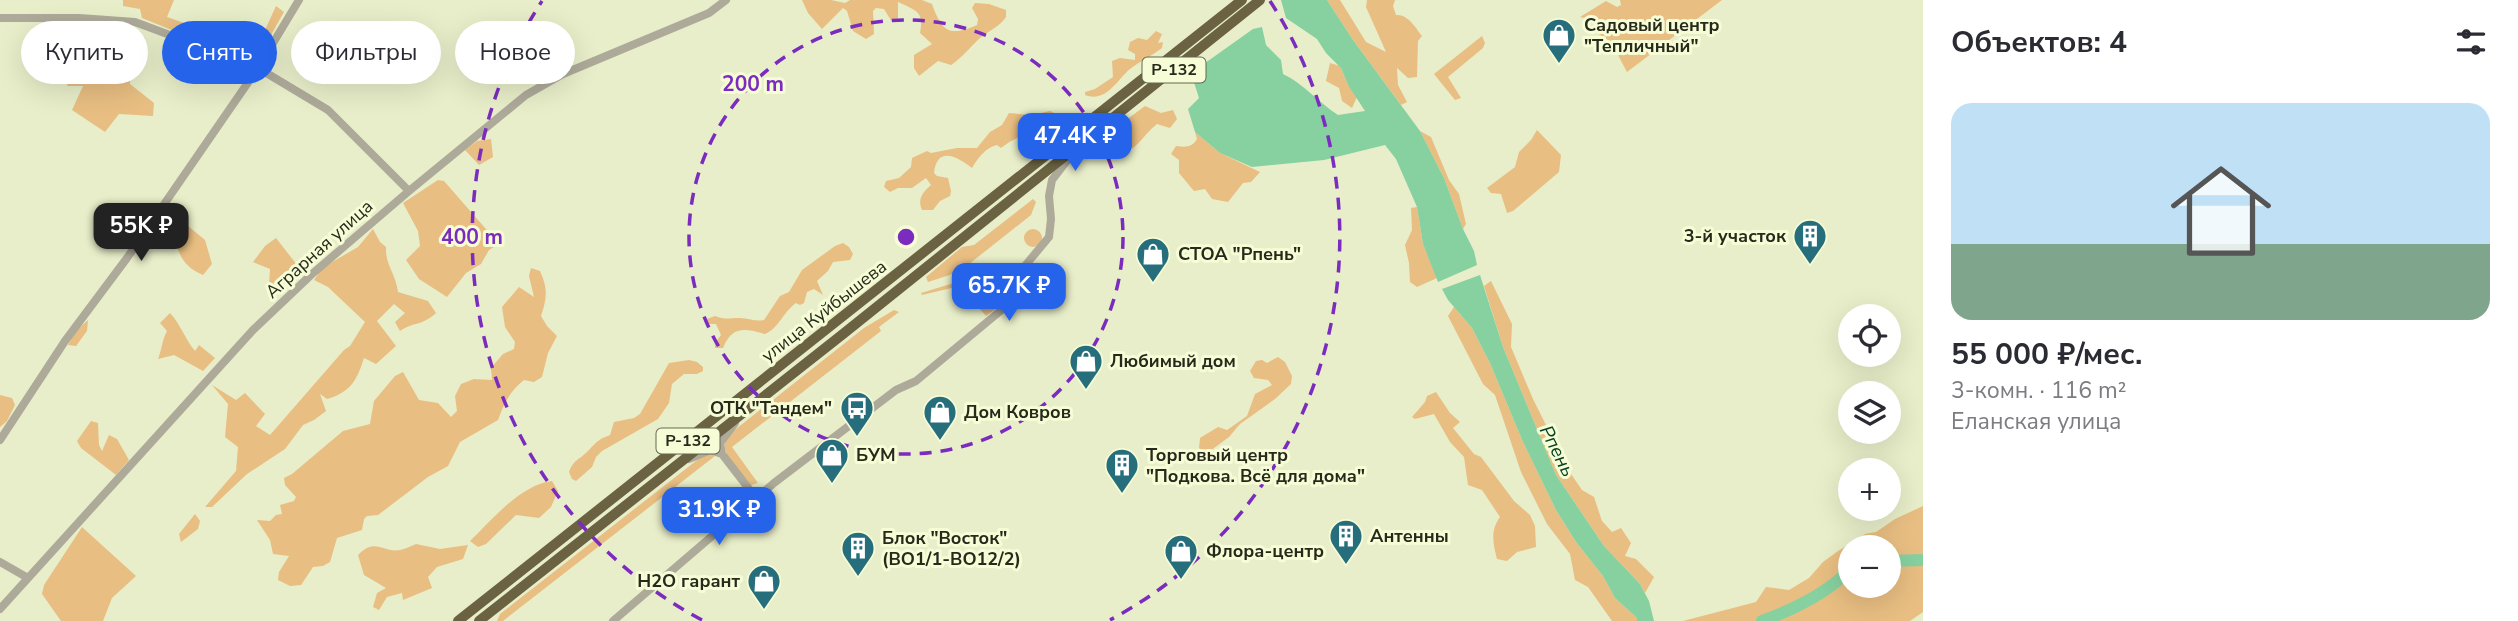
<!DOCTYPE html>
<html lang="ru">
<head>
<meta charset="utf-8">
<style>
  :root { --surface:#fff; --page:#f7f7f7; --text:#2b2b33; --muted:#7c7c81; --line:#e1e1e2; --accent:#2563eb }
  body { margin:0; font-family:"Nunito Sans",sans-serif; background:var(--page); color:var(--text); height:100vh; display:flex; flex-direction:column; font-size:26px; white-space:nowrap }
  * { box-sizing:border-box; margin:0 }
  p { font-size:23px; color:var(--muted) }
  .icon { flex:none; width:38px; height:38px; fill:none; stroke:currentColor; stroke-width:2; stroke-linecap:round; stroke-linejoin:round }
  .map { position:relative; flex:1; overflow:hidden }
  .sheet { display:flex; flex-direction:column; background:var(--surface); width:595px }
  .sheet>* { flex:none }
  .hud { position:absolute; left:21px; top:21px; width:665px; height:63px; display:flex; gap:14px }
  .buttons { position:absolute; left:1838px; top:304px; display:grid; gap:14px }
  .buttons a { display:grid; place-items:center; width:63px; height:63px; border-radius:50%; background:var(--surface); box-shadow:0 7px 28px #0002; font-size:35px }
  .price { position:absolute; translate:-50% -60px; padding:0 16px; border-radius:14px; background:var(--accent); color:#fff; font-size:23px; line-height:46px; filter:drop-shadow(0 2px 4px #0008) }
  .price::after { content:''; position:absolute; left:50%; top:42px; width:21px; height:16px; margin-left:-10px; background:inherit; clip-path:polygon(0 0,100% 0,50% 100%) }
  .price.active { background:#222; color:#fff }
  ul { padding:0; list-style:none }
  li { display:grid; align-content:center; gap:14px; height:371px; padding:0 28px }
  li+li { border-top:2px solid var(--line) }
  li span { display:grid; place-items:center; height:217px; border-radius:21px; color:#555 }
  li>.icon { margin-inline-start:auto }
  span .icon { width:126px; height:126px; fill:#fffc; stroke-width:1 }
  li b { font-size:30px }
  h2 { display:flex; justify-content:space-between; align-items:center; height:84px; padding:0 28px; font-size:30px }
  .pill { padding:0 24px; border-radius:32px; background:var(--surface); box-shadow:0 7px 28px #0002; font-size:24px; line-height:63px }
  .pill.active { background:var(--accent); color:#fff }
  main { display:flex; flex:1; min-height:0 }
  .map>svg:first-child { display:block }
  .green { fill:#e8be82; fill-rule:evenodd }
  .water { fill:#87d0a0 }
  .lines { fill:none; stroke-linecap:round; stroke-linejoin:round }
  .river { stroke:#87d0a0; stroke-width:12 }
  .minor { stroke:#aeaa9a; stroke-width:8 }
  .highway { stroke:#6a6241; stroke-width:10 }
  .ring { fill:none; stroke:#7b2cbf; stroke-width:3.5; stroke-dasharray:12 9 }
  .labels { text-anchor:middle; dominant-baseline:central; stroke-width:6; stroke-linejoin:round; paint-order:stroke }
  .shield { fill:#f5fcd6; stroke:#656853; stroke-width:2 }
  .shield-label { font-size:16px; font-weight:bold; fill:#27291b }
  .poi-label { font-size:18px; font-weight:bold; fill:#27291b; stroke:#f5fcd6; text-anchor:start }
  .street-label { font-size:18px; fill:#27291b; stroke:#f5fcd6 }
  .water-label { font-size:19px; font-style:italic; fill:#054122; stroke:#f5fcd6 }
  .centre { fill:#7b2cbf; stroke:#f5fcd6; stroke-width:3.5 }
  .ring-label { font-size:21px; text-anchor:middle; font-weight:bold; fill:#7b2cbf; stroke:#f5fcd6; stroke-width:6; stroke-linejoin:round; paint-order:stroke }
</style>
</head>
<body>
<main>
<div class="map">
<svg width="1923" height="621" viewBox="0 0 1923 621">
  <rect width="100%" height="100%" fill="#e8eec9"/>
  <path class="green" d="M123 0H174L167 17 187 24 189 37 142 18 140 9 123 6Z
    M802 0H831L845 3 850 0H922L932 4C942 32 949 37 977 25L978 19 972 8 975 3 989 4 1006 10V17C999 27 990 30 980 38 970 47 962 58 951 65L938 61 919 76 914 68V55L932 44 920 33C924 11 917 11 898 2V18L892 22 884 9 876 8 873 11 874 34 866 39 853 31 847 11 843 8 822 29 808 13Z
    M1327 0H1340L1366 42 1386 52 1366 7 1367 0H1395L1393 6 1396 15C1408 14 1415 27 1422 36L1418 41 1417 77 1408 78 1397 68 1398 85 1407 102 1401 105 1353 40Z
    M1620 0H1722L1627 72 1619 57 1616 45 1597 33 1596 21 1580 17 1606 1 1617 7 1621 5Z
    M276 6 284 12 267 42 260 41Z
    M106 31 129 38 124 54 135 58 130 73V84L154 103 153 116 119 114 105 132 72 110 83 86H68L61 76 62 64 55 50 65 41 92 42 99 58 108 59 117 52 101 47Z
    M1156 31 1162 34 1158 43 1163 42 1162 48C1152 56 1140 61 1130 69 1117 80 1106 103 1085 95V92L1095 89 1113 77 1112 61 1120 58 1135 60V54L1128 50 1130 42 1138 38 1147 40Z
    M1482 36 1485 43 1483 48 1448 77 1461 98 1455 100 1434 74Z
    M1330 63 1340 66 1348 85 1357 97 1352 108 1342 101 1339 88 1326 81Z
    M1145 106 1161 113 1173 110 1177 119 1170 128 1157 124C1134 143 1136 161 1105 141L1106 135Z
    M1050 111 1059 115 1053 119 1050 127C1031 132 1016 136 1001 148L997 145C986 147 977 159 972 168 958 157 937 145 934 173L937 176 948 178 951 191 950 196 940 201 933 210H922C917 199 923 192 931 185L926 178 912 188H898L890 192 884 187 886 181 899 178 911 167 912 158 927 151 931 153 957 148H977L990 132 1002 125 1009 113 1031 115Z
    M1537 130 1561 155 1559 172 1513 211 1507 213 1501 194 1491 193 1487 188 1515 167 1519 152 1531 140Z
    M1420 131 1431 137 1449 180 1459 194 1466 224 1463 229 1444 178Z
    M1195 132 1220 153 1260 172 1251 182 1243 183 1228 202 1212 199 1205 189 1194 191 1179 173V160L1171 154 1176 146C1185 147 1192 148 1197 139Z
    M491 139 493 157 479 165 465 150 477 141Z
    M438 180 444 181 499 244 489 250 481 264 466 273 447 297 419 279 406 260 420 246 418 231 403 203Z
    M1033 199 1036 202 1031 215 959 272 928 282 926 277 962 247 974 245Z
    M1417 207 1423 244 1437 278 1417 287 1410 282 1409 263 1405 245 1412 230 1411 208Z
    M182 221 205 240 212 264 203 275C177 264 179 248 170 224Z
    M1024 238a9 9 0 1 1 18 0a9 9 0 1 1-18 0Z
    M373 229 380 242 386 247C385 265 396 274 398 292L428 301 436 313C420 327 415 321 400 331L395 322 405 313 394 304 377 321 396 346 376 364 364 358C357 380 351 392 327 399L320 394 326 411 314 420 303 425 285 449 247 474 212 507H205L236 471 238 447 225 437 228 404 212 385 236 400 245 393 265 414 256 426 270 435 344 350 350 346 365 322 328 287 314 280 322 268 358 247Z
    M276 238 301 270 274 293 269 285 270 269 253 262 265 246Z
    M843 243 849 247 853 254 850 260 833 262 828 271 817 281 823 295 814 289 807 292 804 303 800 305 796 303C783 312 779 328 765 334 744 328 732 326 723 348H715V343L721 335 716 324H707L704 320 715 316C725 320 730 318 740 318 749 318 755 322 764 320L780 296 789 292 802 270 835 246Z
    M531 268 540 271C548 289 547 298 541 316L547 326 557 336 548 353 542 377 534 382 524 380C510 391 504 403 498 420L460 442 448 466 428 477 378 515 367 516 364 519 362 530 337 538 330 562 323 566 313 567 301 585 290 586 278 580 279 572 289 556 273 554 270 540 257 520 270 521 276 515 282 514 280 505 294 501 296 497 285 485 284 478 292 474 343 431 370 424 374 401 395 376 403 372 419 400 438 403 451 417 457 411 455 396 461 384 474 379 492 380 491 368 503 354 514 349 515 342 505 327 502 307 519 287 534 297 529 276Z
    M980 275 999 296 998 307 986 316 960 286 922 295 921 293Z
    M1491 281 1512 324 1511 347 1533 399 1569 471 1582 490 1594 497 1602 521 1612 532 1621 528 1631 543 1625 556 1636 559 1654 577 1645 593 1640 584 1604 546 1556 475 1503 347 1484 286Z
    M1454 307 1472 328 1490 363 1523 442 1556 510 1576 542 1603 576 1615 598 1637 618V621H1612L1588 587 1575 580 1570 554 1547 524 1521 472 1495 395 1483 384 1448 316Z
    M894 310 899 312 879 327 881 331 732 447 758 483 751 485C741 472 717 453 727 436L864 328Z
    M170 313C181 325 185 339 195 351L199 345 215 358 203 371 174 355 158 359C162 349 162 340 167 331L160 323Z
    M88 320 87 331 76 346 68 345 75 332Z
    M1278 357 1285 362 1292 376 1291 384 1275 399 1240 424 1229 437 1206 454 1199 448 1200 438 1218 427 1227 430 1247 416 1255 394 1272 385 1268 380 1254 378 1250 371 1256 361 1262 360 1267 363Z
    M689 360 697 362 703 367V371L697 374H684L672 384 669 403 658 419 602 451 596 457 592 467 576 481 572 479 569 472C574 459 578 461 588 451 597 442 597 440 610 435L614 422 634 418 640 414 669 363Z
    M1436 392 1450 413 1460 422 1453 428 1474 454 1481 457 1514 501 1530 515 1535 526 1536 547 1517 552 1507 561 1497 559C1493 543 1490 531 1500 517L1482 490 1468 485 1464 457 1450 442 1434 414 1415 419 1412 417 1425 402 1427 396Z
    M0 395 12 398 15 405 7 421 0 427Z
    M91 421 98 423 99 445 102 451 109 435 117 439 129 460 116 475 81 448 77 441Z
    M711 454 715 456 503 621H497L500 614 701 457Z
    M552 481 558 491 551 507 539 518 516 515 486 544 478 547 470 541C492 520 520 485 552 481Z
    M1923 506V612L1910 621H1683L1756 602 1766 587 1789 590 1809 578 1823 562 1838 551 1865 534 1876 532 1895 519ZM1850 548H1888V586H1850Z
    M195 514 200 521 198 529 181 542 179 534Z
    M82 527 136 576 112 598 103 621H61L42 594 44 585Z
    M416 544 440 549 468 545 463 559 437 567 428 577 432 588 403 600 402 593 387 597 379 610 373 607 377 593 386 588 364 575 358 555C376 537 382 553 400 550 405 549 411 546 416 544Z"/>
  <path class="water" d="M1281 0H1327L1353 40 1420 131 1444 178 1463 229 1474 251 1477 265 1438 282 1423 244 1417 207 1396 159 1385 145 1324 160 1252 167 1220 153 1195 132 1188 109 1199 98 1191 73 1253 29 1262 27 1266 45 1281 60 1283 74C1304 84 1318 102 1338 115L1365 111 1348 85 1341 68 1326 53 1317 39 1286 18Z
    M1480 275 1503 347 1556 475 1604 546 1640 584 1649 601 1654 621H1637V618L1615 598 1603 576 1576 542 1556 510 1523 442 1490 363 1472 328 1448 300 1442 289Z"/>
  <g class="lines">
    <path class="river" d="M1888 561 1923 560
      M1762 621C1792 610 1828 593 1850 569"/>
    <path class="minor" d="M0 18H79L135 22 258 68 328 110 409 191
      M735 423 720 443 722 454 756 498
      M0 440 65 341 127 258 258 68 299 0
      M689 459 710 450 722 454
      M0 562 28 578
      M0 609 253 330 312 274 409 191 526 95 563 74 709 13 726 0
      M613 621 774 483 896 390 916 381 1010 303 1024 267 1049 237 1051 219 1049 196 1052 180 1069 158"/>
    <path class="highway" d="M458 621 1242 0
      M479 621 843 334 1260 0"/>
  </g>
  <g class="ring">
    <circle cx="906" cy="237" r="217"/>
    <path d="M702 620A434 434 0 0 1 542 1M1270 1A434 434 0 0 1 1110 620"/>
  </g>
  <defs>
    <symbol id="shop-pin" viewBox="-11 -11 22 30"><path d="M0 17L-7.5 6A9.5 9.5 0 1 1 7.5 6Z" fill="#276e7c" stroke="#f5fcd6"/><path d="M-5-2.5h2.3a2.7 3.5 0 0 1 5.4 0H5L5.5 6h-11ZM-1.5-2.5h3a1.5 2.3 0 0 0-3 0Z" fill="#fff"/></symbol>
    <symbol id="building-pin" viewBox="-11 -11 22 30"><path d="M0 17L-7.5 6A9.5 9.5 0 1 1 7.5 6Z" fill="#276e7c" stroke="#f5fcd6"/><path d="M-4-6H4V6H1V3H-1V6H-4ZM-2.5-4.3h1.7v1.8h-1.7ZM.8-4.3h1.7v1.8H.8ZM-2.5-1h1.7V.8h-1.7ZM.8-1h1.7V.8H.8Z" fill="#fff"/></symbol>
    <symbol id="bus-pin" viewBox="-11 -11 22 30"><path d="M0 17L-7.5 6A9.5 9.5 0 1 1 7.5 6Z" fill="#276e7c" stroke="#f5fcd6"/><path d="M-5-6H5V4H4V6H2V4H-2V6H-4V4H-5ZM-3.5-4V0h7V-4ZM-3.5 1.2v1.5H-2V1.2ZM2 1.2v1.5H3.5V1.2Z" fill="#fff"/></symbol>
  </defs>
  <g fill-rule="evenodd">
    <use href="#shop-pin" x="1540" y="16" width="38" height="52"/>
    <use href="#building-pin" x="1791" y="217" width="38" height="52"/>
    <use href="#shop-pin" x="1134" y="235" width="38" height="52"/>
    <use href="#shop-pin" x="1067" y="342" width="38" height="52"/>
    <use href="#bus-pin" x="838" y="389" width="38" height="52"/>
    <use href="#shop-pin" x="921" y="393" width="38" height="52"/>
    <use href="#shop-pin" x="813" y="436" width="38" height="52"/>
    <use href="#building-pin" x="1103" y="446" width="38" height="52"/>
    <use href="#building-pin" x="1327" y="517" width="38" height="52"/>
    <use href="#building-pin" x="839" y="529" width="38" height="52"/>
    <use href="#shop-pin" x="1162" y="532" width="38" height="52"/>
    <use href="#shop-pin" x="745" y="562" width="38" height="52"/>
  </g>
  <g class="labels">
    <g class="shield">
      <rect x="1142.5" y="57.5" width="63" height="25" rx="5"/>
      <rect x="656.5" y="428.5" width="63" height="25" rx="5"/>
    </g>
    <g class="shield-label">
      <text x="1174" y="70">Р-132</text>
      <text x="688" y="441">Р-132</text>
    </g>
    <g class="poi-label">
      <text x="1584" y="25">Садовый центр<tspan x="1584" dy="21">"Тепличный"</tspan></text>
      <text x="1786" y="236" text-anchor="end">3-й участок</text>
      <text x="1178" y="254">СТОА "Рпень"</text>
      <text x="1110" y="361">Любимый дом</text>
      <text x="832" y="408" text-anchor="end">ОТК "Тандем"</text>
      <text x="964" y="412">Дом Ковров</text>
      <text x="856" y="455">БУМ</text>
      <text x="1146" y="455">Торговый центр<tspan x="1146" dy="21">"Подкова. Всё для дома"</tspan></text>
      <text x="1370" y="536">Антенны</text>
      <text x="882" y="538">Блок "Восток"<tspan x="882" dy="21">(ВО1/1-ВО12/2)</tspan></text>
      <text x="1206" y="551">Флора-центр</text>
      <text x="740" y="581" text-anchor="end">H2O гарант</text>
    </g>
    <g class="street-label">
      <text transform="translate(319 249) rotate(-42)">Аграрная улица</text>
      <text transform="translate(824 311) rotate(-38)">улица Куйбышева</text>
    </g>
    <g class="water-label">
      <text transform="translate(1557 451) rotate(63)">Рпень</text>
    </g>
  </g>
  <circle cx="906" cy="237" r="10" class="centre"/>
  <g class="ring-label">
    <text x="753" y="91">200 m</text>
    <text x="472" y="244">400 m</text>
  </g>
</svg>
<div class="buttons">
<a><svg class="icon" aria-label="locate" viewBox="0 0 24 24"><circle cx="12" cy="12" r="6"/><path d="M12 2v4M12 18v4M2 12h4M18 12h4"/></svg></a>
<a><svg class="icon" aria-label="layers" viewBox="0 0 24 24"><path d="M12 4l9 5-9 5-9-5zM3 14l9 5 9-5"/></svg></a>
<a>+</a>
<a>−</a>
</div>
<b class="price" style="left:1075px;top:173px">47.4K ₽</b>
<b class="price active" style="left:141px;top:263px">55K ₽</b>
<b class="price" style="left:1009px;top:323px">65.7K ₽</b>
<b class="price" style="left:719px;top:547px">31.9K ₽</b>
<div class="hud">
<a class="pill">Купить</a>
<a class="pill active">Снять</a>
<a class="pill">Фильтры</a>
<a class="pill">Новое</a>
</div>
</div>
<section class="sheet">
<h2>Объектов: 4<svg class="icon" aria-label="filters" viewBox="0 0 24 24"><path d="M4 7h16M4 17h16"/><circle cx="9" cy="7" r="2"/><circle cx="15" cy="17" r="2"/></svg></h2>
<ul>
<li><span style="background:linear-gradient(#bfe0f5 65%,#7fa58c 0)"><svg class="icon" aria-label="home" viewBox="0 0 24 24"><path d="M3 11l9-7 9 7M6 9v11h12V9"/></svg></span><div><b>55 000 ₽/мес.</b><p>3-комн. · 116 m²</p><p>Еланская улица</p></div></li>
</ul>
</section>
</main>
</body>
</html>
